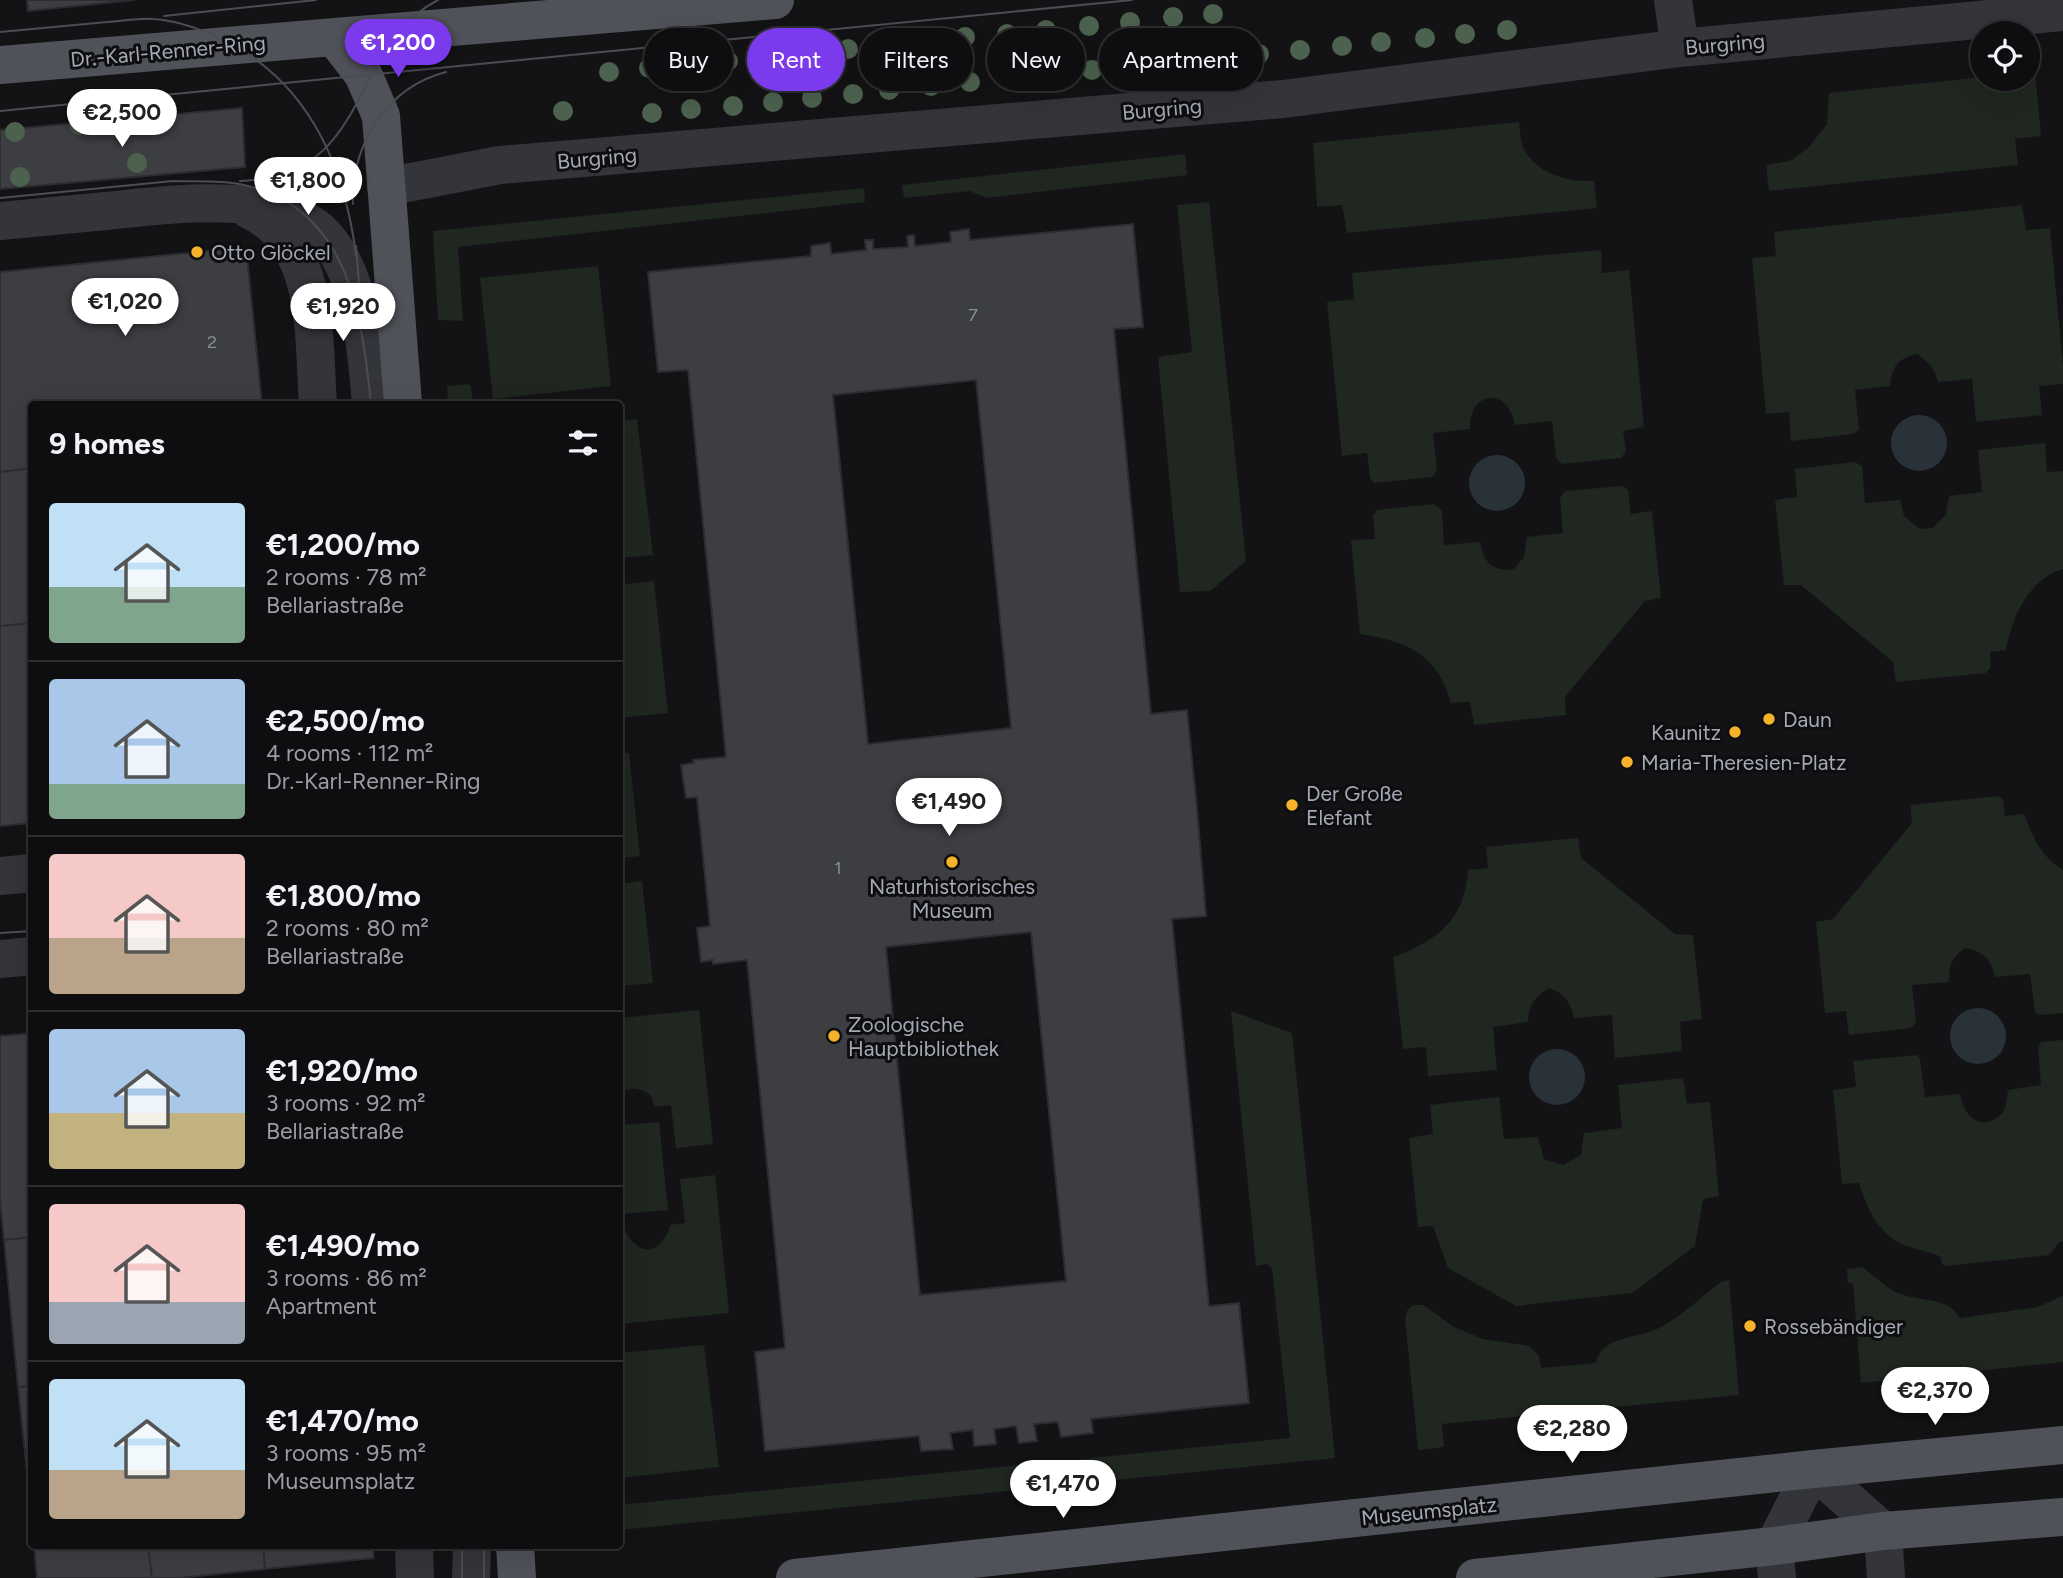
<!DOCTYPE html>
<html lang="en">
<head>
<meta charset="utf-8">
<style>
  :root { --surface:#0e0e10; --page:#171719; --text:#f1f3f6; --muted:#9b9c9f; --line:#2e2e30; --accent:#7c3aed }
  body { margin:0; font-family:Figtree,sans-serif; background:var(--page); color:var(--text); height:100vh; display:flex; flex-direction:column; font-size:26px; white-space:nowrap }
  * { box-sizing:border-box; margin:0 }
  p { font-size:23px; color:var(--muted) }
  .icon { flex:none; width:38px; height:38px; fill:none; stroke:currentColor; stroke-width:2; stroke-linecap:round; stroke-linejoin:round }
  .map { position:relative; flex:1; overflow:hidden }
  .panel { position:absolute; left:28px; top:401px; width:595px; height:1148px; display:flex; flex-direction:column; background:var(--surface); border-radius:7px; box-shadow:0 7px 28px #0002,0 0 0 2px var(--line) }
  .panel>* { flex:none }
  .guide { position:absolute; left:644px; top:28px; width:665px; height:63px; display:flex; gap:14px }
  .controls { position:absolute; left:1970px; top:21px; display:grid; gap:14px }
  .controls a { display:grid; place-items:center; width:70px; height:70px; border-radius:50%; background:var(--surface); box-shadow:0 7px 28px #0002,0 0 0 2px var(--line); font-size:35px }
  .price { position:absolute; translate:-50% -60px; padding:0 16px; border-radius:24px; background:#fff; color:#222; font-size:23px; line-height:46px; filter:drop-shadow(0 2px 4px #0008) }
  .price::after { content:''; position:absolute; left:50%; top:42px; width:21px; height:16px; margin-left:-10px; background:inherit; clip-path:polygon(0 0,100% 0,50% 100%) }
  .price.current { background:var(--accent); color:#fff }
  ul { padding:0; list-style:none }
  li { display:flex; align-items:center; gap:21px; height:175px; padding:0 21px }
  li+li { border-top:2px solid var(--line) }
  li span { display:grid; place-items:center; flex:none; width:196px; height:140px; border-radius:7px; color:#555 }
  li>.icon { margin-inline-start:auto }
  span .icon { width:84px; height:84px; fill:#fffc; stroke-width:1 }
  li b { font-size:30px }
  h2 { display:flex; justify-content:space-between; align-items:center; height:84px; padding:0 21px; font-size:30px }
  .chip { padding:0 24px; border-radius:32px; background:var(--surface); box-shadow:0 7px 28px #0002,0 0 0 2px var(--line); font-size:24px; line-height:63px }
  .chip.current { background:var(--accent); color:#fff }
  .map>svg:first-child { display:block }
  .green { fill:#1f2720 }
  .water { fill:#293239 }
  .building { fill:#3d3e42; stroke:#2d2d31; stroke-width:2; fill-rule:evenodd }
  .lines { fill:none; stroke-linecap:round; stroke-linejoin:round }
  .minor { stroke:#34353a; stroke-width:38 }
  .major { stroke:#505259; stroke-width:38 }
  .tram { stroke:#4b4d53; stroke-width:2 }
  .tree { fill:#4c614e }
  .poi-dot { fill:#f5b22a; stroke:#0e0e10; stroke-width:2.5 }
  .labels { text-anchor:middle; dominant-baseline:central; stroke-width:6; stroke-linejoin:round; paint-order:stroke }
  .number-label { font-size:18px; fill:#8a8e98 }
  .street-label { font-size:21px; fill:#a4a9b5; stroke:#0e0e10 }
  .poi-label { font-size:21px; fill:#a4a9b5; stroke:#0e0e10; text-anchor:start }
</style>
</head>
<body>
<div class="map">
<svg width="2063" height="1578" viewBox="0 0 2063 1578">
  <rect width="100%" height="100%" fill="#131315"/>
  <path class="green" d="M2035 72 2041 136 2015 139 2018 165 1769 191 1766 165 1790 161 1808 148 1827 124 1829 93 1983 77 2028 79V73Z
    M1519 122C1520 129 1520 138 1522 145 1534 173 1566 182 1594 181L1597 208 1347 233 1342 205 1317 207 1313 143Z
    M1185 154 1187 175 986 198 970 191 904 198 902 185Z
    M864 188 865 202 458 247 463 321 438 320 433 231Z
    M1209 202 1246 561 1210 591 1180 592 1158 357 1192 352 1177 205Z
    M2022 205 2026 230 2050 228 2063 365V384L2039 386 2042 415 1976 422 1972 379 1938 382C1934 367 1928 361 1916 354 1897 359 1892 367 1890 386L1855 390 1859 430 1853 434 1791 441 1789 412 1766 414 1752 258 1776 256 1774 232Z
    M1601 250 1602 273 1629 270 1644 427 1623 431 1626 451 1621 458 1562 464 1556 458 1552 421 1515 425C1508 386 1469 390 1470 429L1433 433 1437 470 1432 477 1374 483 1370 478 1367 453 1342 456 1327 302 1354 299 1352 273Z
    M598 266 611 386 493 399 480 278Z
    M468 384 471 386 473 404H448L447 386Z
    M637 419 653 555 620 558V421Z
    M2045 443 2047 472 2063 471V569C2028 580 2012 617 2006 650L1990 652 1991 667 1986 673 1896 682 1893 662 1801 585H1784L1775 500 1797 497 1795 469 1855 462 1862 466 1865 503 1900 500 1904 516 1920 529 1933 528 1946 514 1949 496 1982 492 1978 450Z
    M1622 486 1628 490 1631 514 1652 511 1661 598 1645 601 1565 697 1566 715 1474 725 1470 702 1451 703C1438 654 1406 641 1360 634L1351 540 1375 539 1373 515 1377 510 1434 504 1442 510 1444 545 1480 542C1484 563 1492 572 1514 569L1524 557 1527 537 1563 533 1560 498 1565 491Z
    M654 581 668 713 620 718V631L622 630 620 585Z
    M620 753H629L640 856 623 858 620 852Z
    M1998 796 2003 799 2005 816 2024 814C2033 837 2041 857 2063 870V1013L2039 1015 2035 1012 2030 974 1995 977C1990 958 1985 952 1965 948 1951 958 1949 966 1949 982L1912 985 1916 1022 1911 1028 1849 1035 1846 1011 1825 1013 1816 922 1833 919 1912 823 1910 805Z
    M1578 838 1581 858 1675 934 1693 935 1702 1019 1680 1022 1682 1051 1615 1058 1612 1015 1574 1018C1570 1001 1565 994 1549 988 1533 998 1529 1005 1528 1022L1493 1027 1497 1070 1428 1076 1426 1047 1403 1049 1393 957C1437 941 1465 920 1468 870L1488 868 1486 847Z
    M642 881 653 983 620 986V893L625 883Z
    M699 1010 713 1144 676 1148 671 1105 655 1107 651 1096C641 1087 631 1086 620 1093V1018Z
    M1231 1011 1292 1033 1335 1458 620 1530V1505L1290 1438 1272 1269 1267 1264 1256 1266Z
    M2063 1040V1241L2058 1243 2050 1255 1946 1266 1942 1264 1941 1257C1931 1252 1920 1250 1909 1247 1879 1236 1868 1211 1859 1183L1842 1184 1833 1090 1856 1087 1853 1061 1917 1055 1920 1059 1925 1097 1960 1094C1962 1101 1964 1110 1969 1115 1978 1126 1996 1123 2003 1112 2007 1106 2007 1096 2008 1090L2041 1085 2038 1047 2041 1042Z
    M1683 1078 1687 1104 1710 1102 1719 1196 1703 1199 1695 1246 1632 1293 1516 1306 1448 1268 1433 1226 1418 1227 1409 1138 1433 1134 1430 1105 1499 1097 1504 1139 1538 1137 1544 1159 1563 1165 1581 1155 1584 1133 1622 1128 1618 1085Z
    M659 1122 668 1210 623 1214 620 1173V1125Z
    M715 1175 729 1313 620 1324V1230L624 1229C628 1234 629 1240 634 1243 651 1259 666 1242 670 1225L685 1223 680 1179Z
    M1862 1267C1873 1275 1883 1285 1894 1291 1915 1303 1948 1295 1960 1318L2037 1307 2063 1296V1362L1861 1383 1853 1284 1848 1282 1847 1269Z
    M1729 1280 1739 1395 1442 1424 1444 1447 1418 1450 1405 1319 1407 1311 1413 1305H1423L1454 1327 1483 1339 1529 1346 1539 1356 1541 1368 1596 1363C1600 1336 1640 1338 1659 1328 1681 1317 1701 1297 1721 1282Z
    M704 1345 719 1467 620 1478V1353Z"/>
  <path class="water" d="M1891 443a28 28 0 1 1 56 0a28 28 0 1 1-56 0Z
    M1469 483a28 28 0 1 1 56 0a28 28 0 1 1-56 0Z
    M1950 1036a28 28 0 1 1 56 0a28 28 0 1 1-56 0Z
    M1529 1077a28 28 0 1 1 56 0a28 28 0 1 1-56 0Z"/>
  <path class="building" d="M27 0H134L28 11Z
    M242 108 245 167 0 189V130Z
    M1133 224 1143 327 1114 329 1151 714 1187 710 1197 809 1206 916 1172 919 1209 1306 1239 1303 1249 1403 1091 1419 1093 1433 1061 1437 1058 1422 1034 1424 1037 1441 1019 1443 1016 1426 994 1429 996 1444 974 1446 973 1430 950 1433 953 1449 921 1451 919 1436 765 1451 755 1352 785 1348 747 960 713 964V960L701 962 697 928 710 926 697 797 686 798 681 765 694 763 693 760 726 757 688 370 658 372 648 272 811 256V246L830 243 831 254 866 250 865 240H873V249L908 247 907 236 914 235 915 246 951 242 950 232 969 229 970 240ZM976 380 1011 728 868 744 833 395ZM1031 932 1066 1281 920 1295 886 947Z
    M246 247 262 404H32V468L0 472V272Z
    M32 468V623L0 626V472Z
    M32 623V823L0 826V626Z
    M32 1033V1237L4 1240 0 1199V1036Z
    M32 1237V1386L18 1387 4 1240Z
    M32 1386V1519L18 1387Z
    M34 1545H148L152 1578H37Z
    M148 1545H263L265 1569 179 1578H152Z
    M263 1545H372L374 1558 265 1569Z"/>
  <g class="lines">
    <path class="minor" d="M1673 0 1680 48
      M386 187 500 165 1283 99 1680 48 2063 12
      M249 210C321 242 313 338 318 404
      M0 221C35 218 71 214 106 211 164 205 284 188 326 237 363 281 366 350 371 404
      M0 876 32 873
      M0 959 32 956
      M414 1545 415 1578
      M471 1578 472 1545
      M1777 1578 1774 1546 1813 1469 1883 1531 1886 1578"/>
    <path class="major" d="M335 38 363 74 381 116 403 404
      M0 65 775 0
      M515 1545 517 1578
      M795 1578 1813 1469 2063 1445
      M1475 1578 1774 1546 1883 1531 2063 1517"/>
    <path class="tram" d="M164 16 316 0
      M109 22C123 21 138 18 152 19 175 20 198 28 219 38 307 79 344 163 356 255
      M0 32 118 21
      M0 111 1132 0
      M240 181C374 177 347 46 438 0
      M0 198 173 181C198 182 224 180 248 186 350 211 362 318 371 404
      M353 204C351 145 387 87 446 72
      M356 246 360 294
      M0 933 32 931
      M484 1545V1578
      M462 1578V1545"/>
  </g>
  <g class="tree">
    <circle cx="1213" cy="14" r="10"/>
    <circle cx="1173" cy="17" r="10"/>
    <circle cx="1130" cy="22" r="10"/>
    <circle cx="1089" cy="26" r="10"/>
    <circle cx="1046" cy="30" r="10"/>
    <circle cx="1507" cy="30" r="10"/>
    <circle cx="1007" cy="34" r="10"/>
    <circle cx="1465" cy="34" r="10"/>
    <circle cx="965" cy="37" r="10"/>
    <circle cx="1425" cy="38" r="10"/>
    <circle cx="926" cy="41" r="10"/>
    <circle cx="1381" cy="42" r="10"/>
    <circle cx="886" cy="46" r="10"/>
    <circle cx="1342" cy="46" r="10"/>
    <circle cx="848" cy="49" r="10"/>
    <circle cx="1300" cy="50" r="10"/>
    <circle cx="807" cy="53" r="10"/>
    <circle cx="1259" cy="54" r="10"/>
    <circle cx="769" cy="57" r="10"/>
    <circle cx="1218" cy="58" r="10"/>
    <circle cx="728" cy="61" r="10"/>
    <circle cx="1178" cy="62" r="10"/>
    <circle cx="689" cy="64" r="10"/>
    <circle cx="1134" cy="66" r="10"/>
    <circle cx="649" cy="68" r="10"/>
    <circle cx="1092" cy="70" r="10"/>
    <circle cx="609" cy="72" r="10"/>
    <circle cx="1051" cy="74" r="10"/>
    <circle cx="1011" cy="78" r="10"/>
    <circle cx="970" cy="82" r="10"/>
    <circle cx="931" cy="86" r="10"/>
    <circle cx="889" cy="90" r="10"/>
    <circle cx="853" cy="94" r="10"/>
    <circle cx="812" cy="98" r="10"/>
    <circle cx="773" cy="102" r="10"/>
    <circle cx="733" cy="106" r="10"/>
    <circle cx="691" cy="109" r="10"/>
    <circle cx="563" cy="111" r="10"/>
    <circle cx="652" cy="113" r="10"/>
    <circle cx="79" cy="125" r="10"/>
    <circle cx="15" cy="132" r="10"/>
    <circle cx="137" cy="163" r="10"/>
    <circle cx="20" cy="177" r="10"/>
  </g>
  <g class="poi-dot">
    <circle cx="197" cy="252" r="7"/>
    <circle cx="1769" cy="719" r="7"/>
    <circle cx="1735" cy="732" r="7"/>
    <circle cx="1627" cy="762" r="7"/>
    <circle cx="1292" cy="805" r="7"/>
    <circle cx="952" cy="862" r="7"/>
    <circle cx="834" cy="1036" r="7"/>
    <circle cx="1750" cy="1326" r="7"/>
  </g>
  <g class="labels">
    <g class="number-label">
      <text x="973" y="315">7</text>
      <text x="212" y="342">2</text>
      <text x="838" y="868">1</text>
    </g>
    <g class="street-label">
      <text transform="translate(1725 44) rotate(-5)">Burgring</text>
      <text transform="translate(168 51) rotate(-5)">Dr.-Karl-Renner-Ring</text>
      <text transform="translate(1162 109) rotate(-5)">Burgring</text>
      <text transform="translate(597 158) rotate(-5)">Burgring</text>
      <text transform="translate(1429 1511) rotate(-6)">Museumsplatz</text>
    </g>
    <g class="poi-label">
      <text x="211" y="252">Otto Glöckel</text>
      <text x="1783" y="719">Daun</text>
      <text x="1721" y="732" text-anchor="end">Kaunitz</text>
      <text x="1641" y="762">Maria-Theresien-Platz</text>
      <text x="1306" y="793">Der Große<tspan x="1306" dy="24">Elefant</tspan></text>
      <text x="952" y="886" text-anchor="middle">Naturhistorisches<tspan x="952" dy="24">Museum</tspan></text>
      <text x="848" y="1024">Zoologische<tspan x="848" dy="24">Hauptbibliothek</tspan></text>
      <text x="1764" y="1326">Rossebändiger</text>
    </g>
  </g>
</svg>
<div class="controls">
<a><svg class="icon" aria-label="locate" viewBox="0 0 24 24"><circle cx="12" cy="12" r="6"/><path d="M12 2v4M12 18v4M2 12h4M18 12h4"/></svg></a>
</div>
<b class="price current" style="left:398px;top:79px">€1,200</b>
<b class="price" style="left:122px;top:149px">€2,500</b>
<b class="price" style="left:308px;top:217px">€1,800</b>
<b class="price" style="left:125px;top:338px">€1,020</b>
<b class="price" style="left:343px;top:343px">€1,920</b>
<b class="price" style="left:949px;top:838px">€1,490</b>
<b class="price" style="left:1935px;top:1427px">€2,370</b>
<b class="price" style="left:1572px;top:1465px">€2,280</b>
<b class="price" style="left:1063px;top:1520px">€1,470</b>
<div class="guide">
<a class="chip">Buy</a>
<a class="chip current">Rent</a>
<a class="chip">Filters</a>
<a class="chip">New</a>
<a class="chip">Apartment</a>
</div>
<section class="panel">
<h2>9 homes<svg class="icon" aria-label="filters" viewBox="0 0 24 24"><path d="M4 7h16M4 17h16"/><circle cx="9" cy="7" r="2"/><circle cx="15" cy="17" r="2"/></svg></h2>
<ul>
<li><span style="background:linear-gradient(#bfe0f5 60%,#7fa58c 0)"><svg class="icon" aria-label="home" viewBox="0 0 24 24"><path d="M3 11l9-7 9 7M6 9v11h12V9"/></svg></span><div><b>€1,200/mo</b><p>2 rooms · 78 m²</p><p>Bellariastraße</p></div></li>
<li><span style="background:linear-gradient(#a9c7e8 75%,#7fa58c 0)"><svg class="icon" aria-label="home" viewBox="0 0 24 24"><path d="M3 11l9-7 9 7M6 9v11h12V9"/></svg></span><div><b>€2,500/mo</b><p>4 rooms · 112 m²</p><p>Dr.-Karl-Renner-Ring</p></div></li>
<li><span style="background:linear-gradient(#f6c9c9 60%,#b9a48a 0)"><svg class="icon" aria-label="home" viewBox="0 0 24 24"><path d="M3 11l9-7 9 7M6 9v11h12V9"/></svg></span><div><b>€1,800/mo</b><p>2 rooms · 80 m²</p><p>Bellariastraße</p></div></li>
<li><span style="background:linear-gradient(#a9c7e8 60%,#c2b280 0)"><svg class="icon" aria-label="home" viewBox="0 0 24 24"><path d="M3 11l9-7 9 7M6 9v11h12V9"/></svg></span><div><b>€1,920/mo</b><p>3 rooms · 92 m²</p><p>Bellariastraße</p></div></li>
<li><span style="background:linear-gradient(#f6c9c9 70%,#9aa5b1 0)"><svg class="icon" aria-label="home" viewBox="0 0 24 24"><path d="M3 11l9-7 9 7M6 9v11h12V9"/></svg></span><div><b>€1,490/mo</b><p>3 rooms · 86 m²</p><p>Apartment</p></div></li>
<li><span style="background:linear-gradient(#bfe0f5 65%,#b9a48a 0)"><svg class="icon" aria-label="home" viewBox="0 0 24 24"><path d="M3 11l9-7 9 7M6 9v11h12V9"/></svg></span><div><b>€1,470/mo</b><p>3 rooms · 95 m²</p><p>Museumsplatz</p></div></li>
</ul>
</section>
</div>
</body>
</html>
